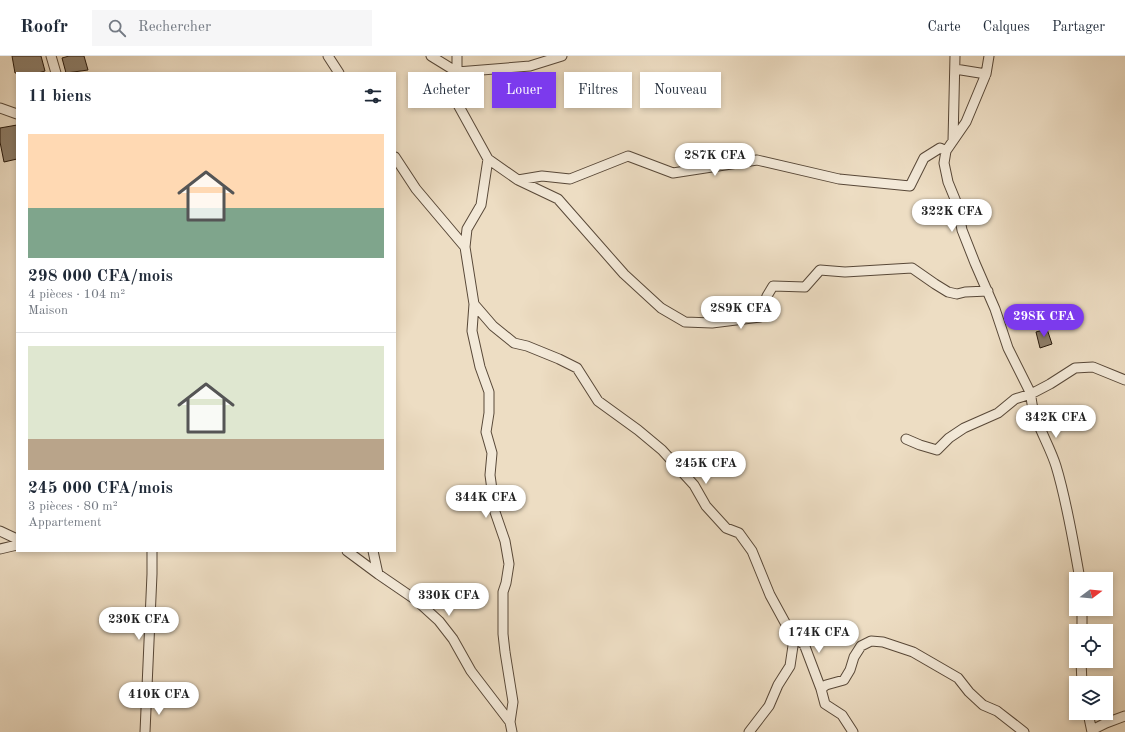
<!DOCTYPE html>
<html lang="fr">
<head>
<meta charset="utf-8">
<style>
  :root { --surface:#fff; --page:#f6f6f7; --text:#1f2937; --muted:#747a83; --line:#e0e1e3; --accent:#7c3aed }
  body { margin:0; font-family:"Old Standard TT",serif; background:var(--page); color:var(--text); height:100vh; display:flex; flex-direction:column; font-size:15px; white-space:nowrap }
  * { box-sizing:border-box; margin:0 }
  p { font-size:13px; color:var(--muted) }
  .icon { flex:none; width:22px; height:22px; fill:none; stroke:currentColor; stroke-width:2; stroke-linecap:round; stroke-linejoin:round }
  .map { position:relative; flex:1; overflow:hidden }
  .side { position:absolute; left:16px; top:16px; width:380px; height:480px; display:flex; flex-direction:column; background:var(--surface); border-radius:0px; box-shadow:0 2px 6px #0003 }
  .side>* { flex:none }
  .hud { position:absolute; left:408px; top:16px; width:380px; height:36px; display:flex; gap:8px }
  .needle { width:26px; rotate:74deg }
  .tools { position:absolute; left:1069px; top:516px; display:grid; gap:8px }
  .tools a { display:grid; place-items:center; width:44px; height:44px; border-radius:0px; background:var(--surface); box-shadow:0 2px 6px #0003; font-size:20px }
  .price { position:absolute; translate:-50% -34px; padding:0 9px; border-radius:14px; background:#fff; color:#222; font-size:13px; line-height:26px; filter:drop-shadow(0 1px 2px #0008) }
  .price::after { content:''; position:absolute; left:50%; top:24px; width:12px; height:9px; margin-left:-6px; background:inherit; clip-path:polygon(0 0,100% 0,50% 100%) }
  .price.active { background:var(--accent); color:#fff }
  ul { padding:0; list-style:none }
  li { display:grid; align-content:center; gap:8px; height:212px; padding:0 12px }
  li+li { border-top:1px solid var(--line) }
  li span { display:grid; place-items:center; height:124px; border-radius:0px; color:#555 }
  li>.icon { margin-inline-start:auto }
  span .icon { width:72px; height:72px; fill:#fffc; stroke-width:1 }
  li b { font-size:17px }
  h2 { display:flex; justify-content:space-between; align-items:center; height:48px; padding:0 12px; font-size:17px }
  .tag { padding:0 14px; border-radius:0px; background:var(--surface); box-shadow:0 2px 6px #0003; font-size:14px; line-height:36px }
  .tag.active { background:var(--accent); color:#fff }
  header { display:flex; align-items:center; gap:24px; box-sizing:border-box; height:56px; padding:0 20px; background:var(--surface); border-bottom:1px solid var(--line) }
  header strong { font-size:19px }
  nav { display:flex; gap:22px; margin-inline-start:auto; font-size:14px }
  .search { width:280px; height:36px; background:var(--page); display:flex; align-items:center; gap:10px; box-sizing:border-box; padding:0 14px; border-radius:0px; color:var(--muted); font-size:15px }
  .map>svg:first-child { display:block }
  .building { fill:#8d7e6a; stroke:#26170a }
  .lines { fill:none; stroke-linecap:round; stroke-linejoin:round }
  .street-casing { stroke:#584838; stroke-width:11 }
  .street { stroke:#f3e9d8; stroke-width:9 }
</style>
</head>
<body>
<header>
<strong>Roofr</strong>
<div class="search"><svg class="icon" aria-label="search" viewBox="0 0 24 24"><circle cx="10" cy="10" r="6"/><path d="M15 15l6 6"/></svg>Rechercher</div>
<nav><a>Carte</a><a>Calques</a><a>Partager</a></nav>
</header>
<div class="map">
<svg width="1125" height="676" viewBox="0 0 1125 676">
  <rect width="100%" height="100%" fill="#edddc3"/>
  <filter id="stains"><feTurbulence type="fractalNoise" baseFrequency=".005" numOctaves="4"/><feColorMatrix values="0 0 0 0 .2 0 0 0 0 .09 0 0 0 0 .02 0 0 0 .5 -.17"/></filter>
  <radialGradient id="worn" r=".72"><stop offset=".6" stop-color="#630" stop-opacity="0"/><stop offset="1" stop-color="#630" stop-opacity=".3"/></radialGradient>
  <path class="building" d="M12 0H41L45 15 38 17H15Z
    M69 0H84L88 14 66 17 62 2Z
    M17 69V103L4 106 0 86V72Z
    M1047 273 1052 288 1040 292 1036 276Z"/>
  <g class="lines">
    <defs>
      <path id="street" d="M51 0 56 17
        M328 0 339 17
        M431 0 457 16V0
        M989 0 986 18 966 66 946 95 944 107 948 126 957 148 962 174 975 207 995 253 1008 292 1031 338C1031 361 1049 387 1056 410 1067 446 1073 485 1080 523
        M955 13 986 18
        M0 52 17 58
        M953 85 955 0
        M395 101 416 133 465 191 474 248 472 275 480 311 489 336V357L486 376 492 397 490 419 495 456 505 485 509 508 506 527 503 536V578L505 596 513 646 510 666 512 676
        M488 103 518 124 542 120 570 123 628 100 673 117 757 104 839 123 910 130 924 102 940 92 946 95
        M518 124 558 143 624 218 661 252 685 266 712 267 760 261 767 240 773 230 805 231 820 214 845 216 912 212 935 228 948 236 957 238 965 236 988 235
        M465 191 467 173 481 149 488 103 456 45 457 16 530 10 562 0
        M474 248 493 270 514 287 527 290 559 303 577 312 598 345 638 374 662 394 694 429 706 450 726 472 739 477 752 495 770 539 794 583 790 610 778 629 769 650 749 676
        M906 383 920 389 937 394 949 382 964 372 998 357 1015 343 1031 338 1050 328 1075 312 1093 311 1125 324
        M0 475 17 483
        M0 493 17 489
        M347 495 378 518 416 544 439 565 453 583 471 615 510 666
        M373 495 378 518
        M1082 575V553
        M794 583 804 588 821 633
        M1081 605 1082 627
        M1088 657 1092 676
        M1092 674 1106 667 1125 660
        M145 676 152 518V495
        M853 676 842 659 825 648 821 633 826 629 844 624 850 614 854 601 861 590 871 585 883 586 913 596 958 622 969 636 983 649 997 655 1024 676"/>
    </defs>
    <use href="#street" class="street-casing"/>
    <use href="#street" class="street"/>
  </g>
  <rect width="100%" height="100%" filter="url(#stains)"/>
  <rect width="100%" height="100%" fill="url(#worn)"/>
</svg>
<div class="tools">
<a><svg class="needle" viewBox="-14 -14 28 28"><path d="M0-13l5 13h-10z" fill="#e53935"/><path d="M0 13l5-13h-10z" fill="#747a83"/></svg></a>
<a><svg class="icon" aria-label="locate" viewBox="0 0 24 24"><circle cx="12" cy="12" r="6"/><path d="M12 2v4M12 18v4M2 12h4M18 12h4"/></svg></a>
<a><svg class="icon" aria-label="layers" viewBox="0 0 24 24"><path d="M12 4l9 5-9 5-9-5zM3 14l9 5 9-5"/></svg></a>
</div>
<b class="price" style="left:715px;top:121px">287K CFA</b>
<b class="price" style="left:952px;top:177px">322K CFA</b>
<b class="price" style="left:741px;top:274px">289K CFA</b>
<b class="price active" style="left:1044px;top:282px">298K CFA</b>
<b class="price" style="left:1056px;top:383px">342K CFA</b>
<b class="price" style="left:706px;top:429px">245K CFA</b>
<b class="price" style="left:486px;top:463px">344K CFA</b>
<b class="price" style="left:449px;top:561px">330K CFA</b>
<b class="price" style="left:139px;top:585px">230K CFA</b>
<b class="price" style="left:819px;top:598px">174K CFA</b>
<b class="price" style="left:159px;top:660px">410K CFA</b>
<div class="hud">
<a class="tag">Acheter</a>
<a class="tag active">Louer</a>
<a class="tag">Filtres</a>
<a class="tag">Nouveau</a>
</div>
<section class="side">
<h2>11 biens<svg class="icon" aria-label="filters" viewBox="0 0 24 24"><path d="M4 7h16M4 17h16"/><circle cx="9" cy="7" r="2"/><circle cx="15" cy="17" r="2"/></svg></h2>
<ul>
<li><span style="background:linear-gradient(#ffd9b3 60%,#7fa58c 0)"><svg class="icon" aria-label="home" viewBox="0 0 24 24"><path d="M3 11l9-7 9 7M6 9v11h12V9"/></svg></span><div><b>298 000 CFA/mois</b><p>4 pièces · 104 m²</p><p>Maison</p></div></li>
<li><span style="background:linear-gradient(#dfe7d0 75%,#b9a48a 0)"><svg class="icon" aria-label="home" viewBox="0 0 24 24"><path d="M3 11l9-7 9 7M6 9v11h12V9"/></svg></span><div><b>245 000 CFA/mois</b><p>3 pièces · 80 m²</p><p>Appartement</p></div></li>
</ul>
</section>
</div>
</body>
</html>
